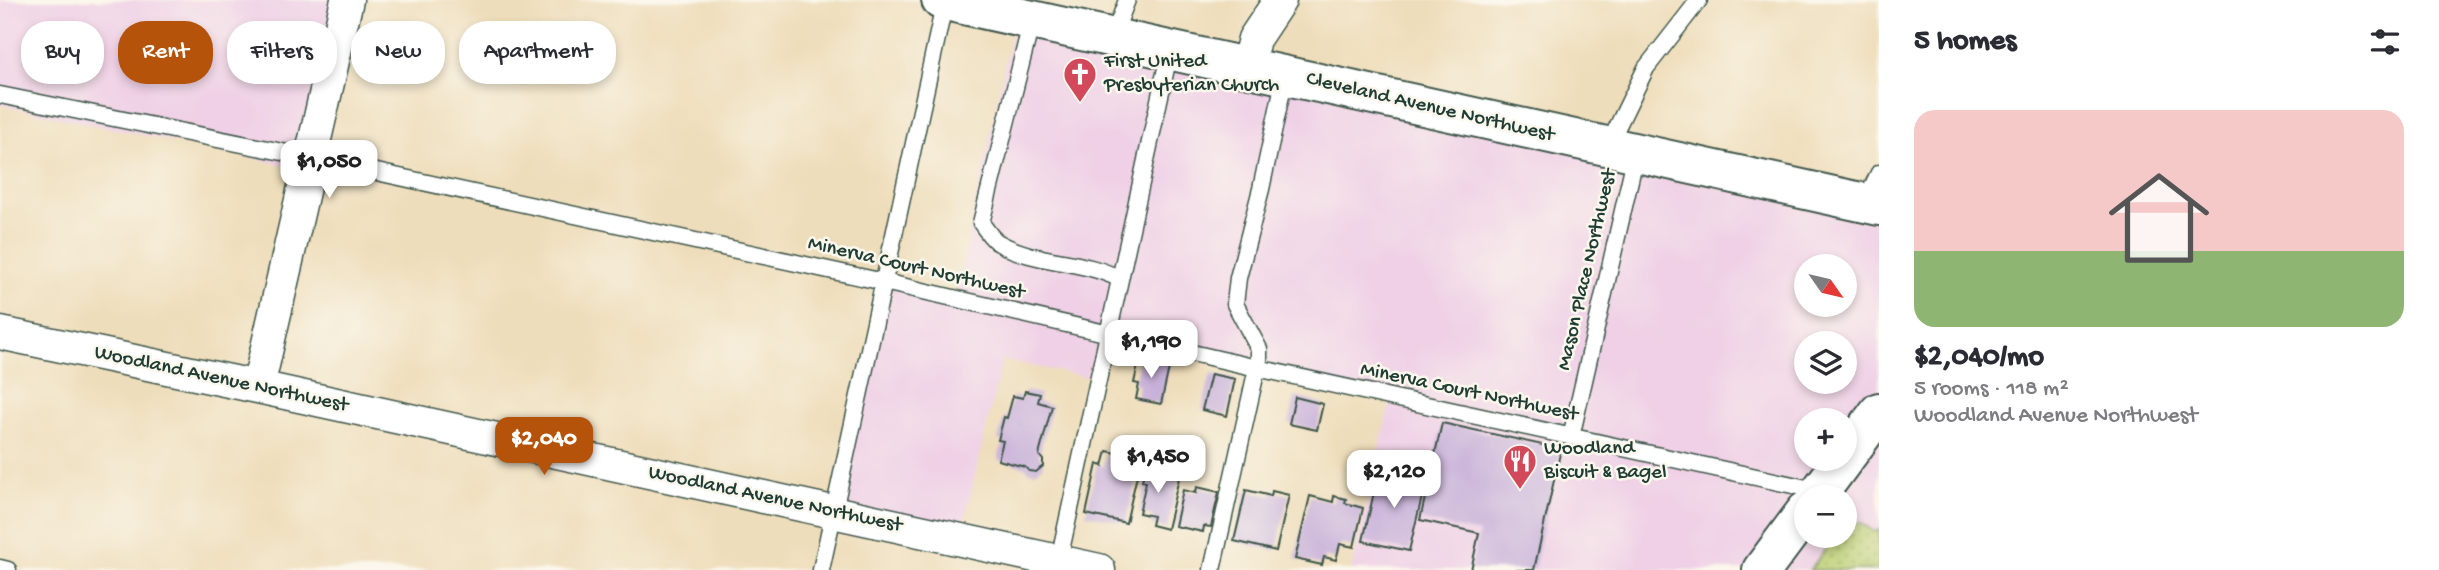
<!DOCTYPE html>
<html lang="en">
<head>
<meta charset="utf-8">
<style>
  :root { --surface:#fff; --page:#f2f2f3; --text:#2b2b33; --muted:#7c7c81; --accent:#b45309 }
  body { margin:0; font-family:"Gochi Hand",sans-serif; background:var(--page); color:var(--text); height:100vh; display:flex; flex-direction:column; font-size:26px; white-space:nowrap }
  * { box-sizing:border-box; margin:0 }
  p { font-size:23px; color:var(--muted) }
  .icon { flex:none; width:38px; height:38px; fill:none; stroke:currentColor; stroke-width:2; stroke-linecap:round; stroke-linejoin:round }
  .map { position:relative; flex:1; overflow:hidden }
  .drawer { display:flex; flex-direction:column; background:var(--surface); width:560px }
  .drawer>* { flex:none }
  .guide { position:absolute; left:21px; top:21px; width:665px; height:63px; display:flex; gap:14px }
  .needle { width:46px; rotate:124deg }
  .buttons { position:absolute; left:1794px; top:254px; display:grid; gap:14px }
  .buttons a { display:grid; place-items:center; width:63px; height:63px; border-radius:50%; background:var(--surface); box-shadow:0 4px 10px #0003; font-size:35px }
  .price { position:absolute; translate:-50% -60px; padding:0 16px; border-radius:14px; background:#fff; color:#222; font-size:23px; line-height:46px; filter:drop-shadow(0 2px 4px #0008) }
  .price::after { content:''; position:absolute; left:50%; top:42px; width:21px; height:16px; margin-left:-10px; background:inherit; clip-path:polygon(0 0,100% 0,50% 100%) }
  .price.current { background:var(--accent); color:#fff }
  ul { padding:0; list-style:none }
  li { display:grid; align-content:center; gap:14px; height:371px; padding:0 35px }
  li span { display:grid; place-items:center; height:217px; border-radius:21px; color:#555 }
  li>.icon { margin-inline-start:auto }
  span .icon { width:126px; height:126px; fill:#fffc; stroke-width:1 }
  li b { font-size:30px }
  h2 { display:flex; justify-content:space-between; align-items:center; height:84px; padding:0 35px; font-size:30px }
  .tag { padding:0 24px; border-radius:28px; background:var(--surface); box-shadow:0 4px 10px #0003; font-size:24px; line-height:63px }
  .tag.current { background:var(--accent); color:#fff }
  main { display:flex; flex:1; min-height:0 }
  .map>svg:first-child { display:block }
  .built { fill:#efd0e6; fill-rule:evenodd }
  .green { fill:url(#green-dots); stroke:#6d8652; stroke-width:2 }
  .building { fill:#c8b1d9 }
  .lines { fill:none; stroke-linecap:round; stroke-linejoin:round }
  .lane-casing { stroke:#3e5548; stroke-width:19 }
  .street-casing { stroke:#3e5548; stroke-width:35 }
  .secondary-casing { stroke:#3e5548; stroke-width:42 }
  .primary-casing { stroke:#3e5548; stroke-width:42 }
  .lane { stroke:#fff; stroke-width:16 }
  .street { stroke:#fff; stroke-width:32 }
  .secondary { stroke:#fff; stroke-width:38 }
  .primary { stroke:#fff; stroke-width:38 }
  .labels { text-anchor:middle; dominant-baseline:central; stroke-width:5; stroke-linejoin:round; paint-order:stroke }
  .poi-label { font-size:21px; fill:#1f3d34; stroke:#fbf7ec; text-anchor:start }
  .street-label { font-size:21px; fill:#1f3d34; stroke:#fbf7ec }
</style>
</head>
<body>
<main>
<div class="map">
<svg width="1879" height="570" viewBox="0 0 1879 570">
  <defs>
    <pattern id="green-dots" width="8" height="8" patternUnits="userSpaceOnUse" patternTransform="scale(1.75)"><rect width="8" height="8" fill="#bbce71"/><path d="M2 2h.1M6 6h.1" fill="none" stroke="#97a85e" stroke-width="1.8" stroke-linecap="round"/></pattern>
  </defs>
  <rect width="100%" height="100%" fill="#fbf7ec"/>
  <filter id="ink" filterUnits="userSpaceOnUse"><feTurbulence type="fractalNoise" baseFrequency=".0143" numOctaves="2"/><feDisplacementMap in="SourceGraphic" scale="14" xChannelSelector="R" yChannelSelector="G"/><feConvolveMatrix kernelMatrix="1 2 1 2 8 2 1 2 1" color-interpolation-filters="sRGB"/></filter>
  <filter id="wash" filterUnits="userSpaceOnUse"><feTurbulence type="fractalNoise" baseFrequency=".00686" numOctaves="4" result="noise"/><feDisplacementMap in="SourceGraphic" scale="28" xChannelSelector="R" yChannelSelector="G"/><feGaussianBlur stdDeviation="1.57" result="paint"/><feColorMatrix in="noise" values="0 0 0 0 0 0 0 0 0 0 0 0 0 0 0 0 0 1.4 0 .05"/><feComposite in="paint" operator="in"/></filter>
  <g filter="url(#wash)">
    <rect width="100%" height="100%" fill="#eeddba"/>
    <path class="built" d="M0 0H338L300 168 0 105Z
      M1015 16 1879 206V570H1352L1391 398 1108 334 1098 379 1002 360 960 540 833 513 884 282 956 298ZM1806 266H1844V304H1806ZM1806 343H1844V382H1806ZM1806 420H1844V458H1806ZM1806 497H1844V536H1806Z"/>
    <path class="green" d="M1848 522 1861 523 1874 532 1879 530V570H1810L1835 536H1844L1845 525Z"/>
    <g id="blocks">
      <path class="building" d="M1140 356 1170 363 1161 404 1136 399 1139 384 1134 383Z
        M1211 374 1235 379 1227 416 1202 410Z
        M1025 391 1040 394 1038 402 1052 406 1039 455 1043 460V466L1036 472 1029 471 1025 467 998 460 1003 441 998 440 1004 417 1007 418 1013 396 1023 398Z
        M1295 397 1323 404 1317 430 1289 424Z
        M1442 423 1561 449 1534 570H1471L1479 533 1420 520Z
        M1107 451 1141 458 1126 523 1086 514 1097 464 1103 466Z
        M1146 463 1162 466 1160 474 1179 478 1167 529 1151 525 1153 516 1139 513 1146 482 1142 481Z
        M1379 470 1426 480 1409 551 1363 541Z
        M1197 487 1219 492 1211 527 1204 526 1203 532 1175 526 1183 490 1196 493Z
        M1246 490 1271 496 1272 491 1289 495 1276 551 1234 541Z
        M1310 496 1333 502 1334 496 1346 499 1345 503 1363 508 1354 547 1340 544 1336 560 1324 557 1322 565 1295 559Z"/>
    </g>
  </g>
  <g filter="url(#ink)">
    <use href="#blocks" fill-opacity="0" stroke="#3e5548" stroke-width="2"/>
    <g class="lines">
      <defs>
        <path id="lane" d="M1032 20 981 223C986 229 992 240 999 243 1036 264 1082 259 1120 279
          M1113 37 1127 0
          M0 95 312 158 884 282 1257 368 1820 491
          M1608 146 1646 68 1699 0
          M1865 202 1879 173
          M1571 437 1636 154
          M1058 564 1170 50
          M0 568 8 570
          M821 570 945 1
          M1212 570 1259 359V349L1235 304 1238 278 1261 189 1285 76"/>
        <path id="street" d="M1247 67 1254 39 1280 0
          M0 333 258 387 1099 570
          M258 387 347 0"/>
        <path id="secondary" d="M1816 497 1879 412
          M1762 570 1806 511"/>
        <path id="primary" d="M941 0 1879 206"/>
      </defs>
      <use href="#lane" class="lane-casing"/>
      <use href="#street" class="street-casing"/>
      <use href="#secondary" class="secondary-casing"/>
      <use href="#primary" class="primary-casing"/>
      <use href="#lane" class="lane"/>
      <use href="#street" class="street"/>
      <use href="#secondary" class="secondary"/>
      <use href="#primary" class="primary"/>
    </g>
  </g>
  <defs>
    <symbol id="church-pin" viewBox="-11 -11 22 30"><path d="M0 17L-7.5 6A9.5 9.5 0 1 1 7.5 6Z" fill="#d1495b" stroke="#fbf7ec"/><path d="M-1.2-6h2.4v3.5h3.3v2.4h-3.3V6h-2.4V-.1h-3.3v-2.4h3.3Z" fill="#fff"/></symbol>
    <symbol id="restaurant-pin" viewBox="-11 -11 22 30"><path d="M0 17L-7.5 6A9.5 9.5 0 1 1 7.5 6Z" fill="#d1495b" stroke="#fbf7ec"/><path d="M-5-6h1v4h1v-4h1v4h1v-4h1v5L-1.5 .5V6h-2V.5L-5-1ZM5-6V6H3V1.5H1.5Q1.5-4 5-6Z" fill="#fff"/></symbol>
  </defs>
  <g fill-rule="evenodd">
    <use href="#church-pin" x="1061" y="55" width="38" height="52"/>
    <use href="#restaurant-pin" x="1501" y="442" width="38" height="52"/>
  </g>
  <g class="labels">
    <g class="poi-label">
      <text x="1104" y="62">First United<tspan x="1104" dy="24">Presbyterian Church</tspan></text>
      <text x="1544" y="449">Woodland<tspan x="1544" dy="24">Biscuit &amp; Bagel</tspan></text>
    </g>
    <g class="street-label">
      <text transform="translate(1430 108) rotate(13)">Cleveland Avenue Northwest</text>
      <text transform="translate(916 269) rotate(13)">Minerva Court Northwest</text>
      <text transform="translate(1588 270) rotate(-77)">Mason Place Northwest</text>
      <text transform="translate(221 380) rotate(12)">Woodland Avenue Northwest</text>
      <text transform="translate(1469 393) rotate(12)">Minerva Court Northwest</text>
      <text transform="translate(775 500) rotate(12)">Woodland Avenue Northwest</text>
    </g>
  </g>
</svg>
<div class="buttons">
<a><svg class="needle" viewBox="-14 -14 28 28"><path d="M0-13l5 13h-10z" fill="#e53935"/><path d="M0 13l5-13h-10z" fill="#7c7c81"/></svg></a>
<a><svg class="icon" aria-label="layers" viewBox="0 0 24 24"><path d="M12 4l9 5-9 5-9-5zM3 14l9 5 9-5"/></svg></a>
<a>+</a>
<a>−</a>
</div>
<b class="price" style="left:329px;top:200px">$1,050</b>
<b class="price" style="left:1151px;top:380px">$1,190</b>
<b class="price current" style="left:544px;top:477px">$2,040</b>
<b class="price" style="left:1158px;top:495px">$1,450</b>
<b class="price" style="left:1394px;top:510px">$2,120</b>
<div class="guide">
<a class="tag">Buy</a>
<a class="tag current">Rent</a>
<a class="tag">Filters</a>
<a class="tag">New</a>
<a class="tag">Apartment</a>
</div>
</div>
<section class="drawer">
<h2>5 homes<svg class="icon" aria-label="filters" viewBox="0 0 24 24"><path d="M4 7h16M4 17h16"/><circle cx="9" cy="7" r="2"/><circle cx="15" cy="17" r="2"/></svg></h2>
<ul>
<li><span style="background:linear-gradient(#f6c9c9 65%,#8fb573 0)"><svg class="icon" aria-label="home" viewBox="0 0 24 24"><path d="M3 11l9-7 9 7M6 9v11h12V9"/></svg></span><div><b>$2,040/mo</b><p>5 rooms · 118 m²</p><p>Woodland Avenue Northwest</p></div></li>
</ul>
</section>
</main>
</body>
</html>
